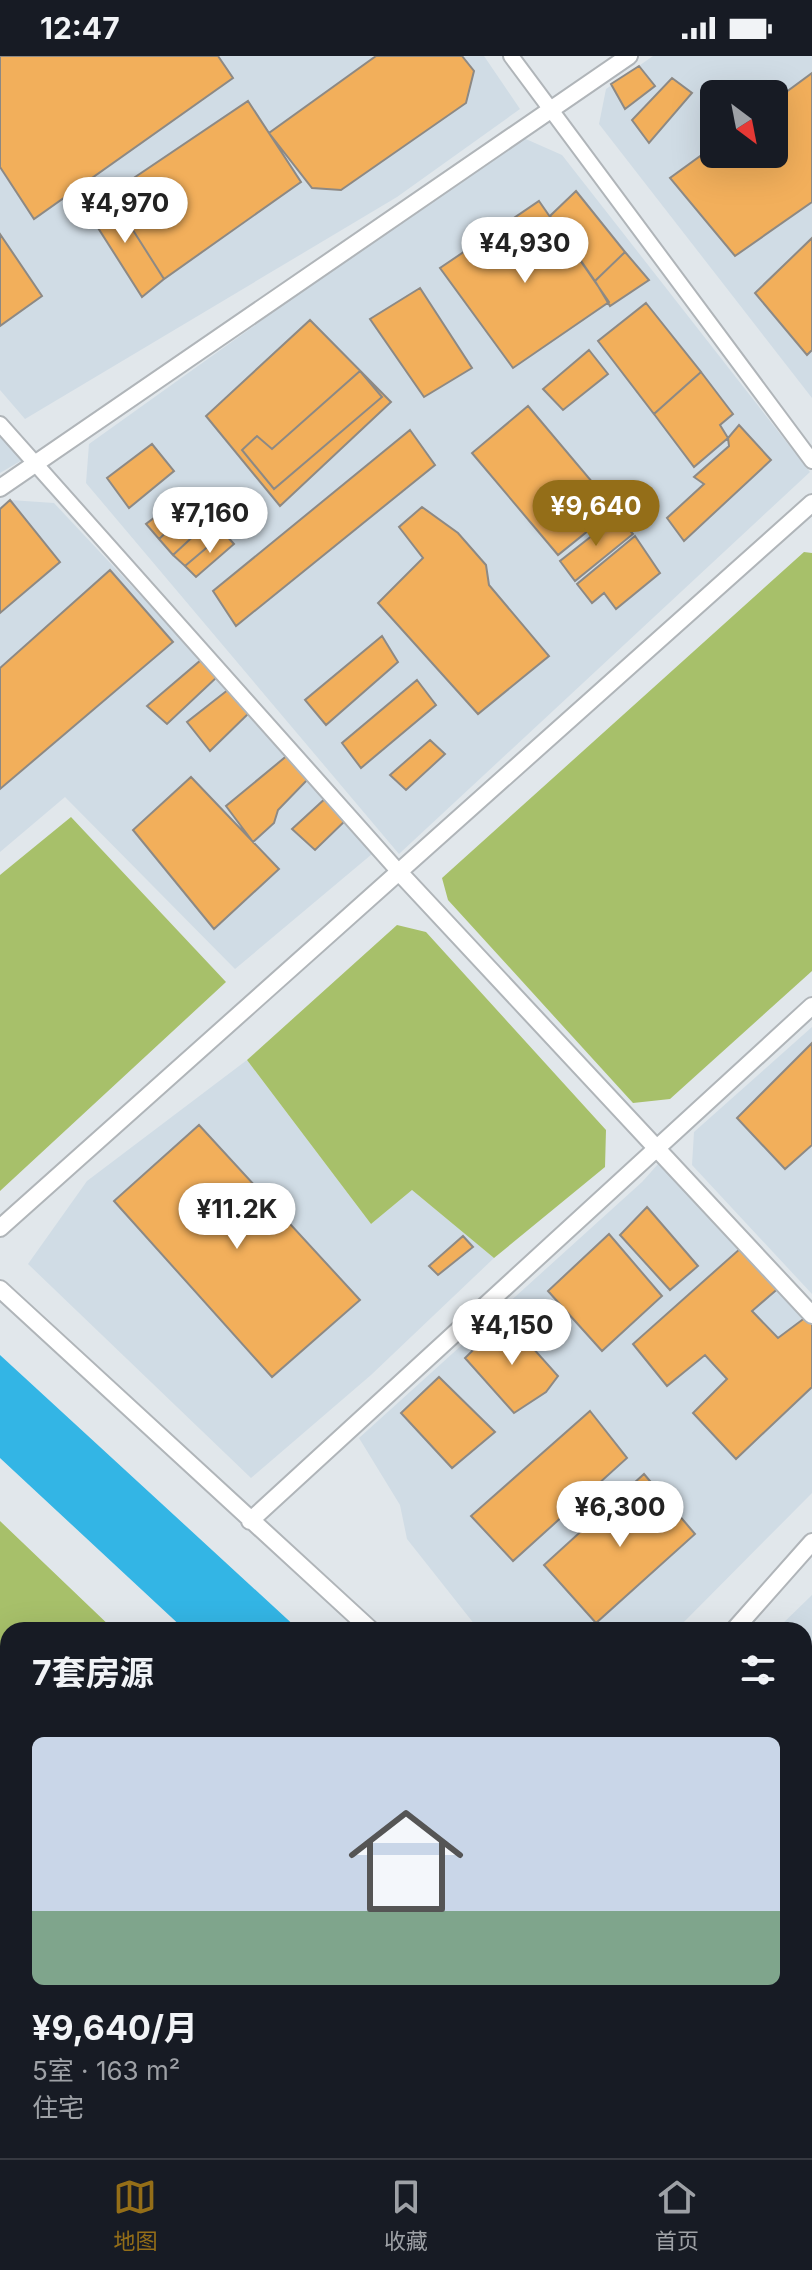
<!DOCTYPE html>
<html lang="zh">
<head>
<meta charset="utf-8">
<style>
  :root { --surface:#171b24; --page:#242831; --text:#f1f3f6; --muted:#9ea1a6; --line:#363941; --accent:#946e18 }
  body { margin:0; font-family:Inter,"Noto Sans SC",sans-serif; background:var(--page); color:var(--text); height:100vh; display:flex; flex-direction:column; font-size:30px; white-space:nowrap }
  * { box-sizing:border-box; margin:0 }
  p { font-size:26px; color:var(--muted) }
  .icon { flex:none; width:44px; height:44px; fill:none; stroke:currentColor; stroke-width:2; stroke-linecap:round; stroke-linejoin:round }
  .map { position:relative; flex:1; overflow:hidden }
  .drawer { position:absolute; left:0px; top:1566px; width:812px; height:536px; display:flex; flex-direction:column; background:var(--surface); border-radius:24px 24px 0 0; box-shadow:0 8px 32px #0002 }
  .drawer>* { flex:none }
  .needle { width:52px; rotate:148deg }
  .controls { position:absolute; left:700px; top:24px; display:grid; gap:16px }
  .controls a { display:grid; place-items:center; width:88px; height:88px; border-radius:12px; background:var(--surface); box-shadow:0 8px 32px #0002; font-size:40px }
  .price { position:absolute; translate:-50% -68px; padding:0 18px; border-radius:28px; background:#fff; color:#222; font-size:26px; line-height:52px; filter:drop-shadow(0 2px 4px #0008) }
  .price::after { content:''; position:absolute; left:50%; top:48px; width:24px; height:18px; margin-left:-12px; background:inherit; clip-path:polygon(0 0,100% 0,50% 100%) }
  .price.current { background:var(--accent); color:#fff }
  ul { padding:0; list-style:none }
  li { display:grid; align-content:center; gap:16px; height:424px; padding:0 32px }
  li+li { border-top:2px solid var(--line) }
  li span { display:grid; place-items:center; height:248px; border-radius:12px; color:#555 }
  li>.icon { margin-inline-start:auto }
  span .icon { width:144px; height:144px; fill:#fffc; stroke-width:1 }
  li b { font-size:34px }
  h2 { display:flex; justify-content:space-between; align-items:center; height:96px; padding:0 32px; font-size:34px }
  .status { display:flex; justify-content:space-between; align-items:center; height:56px; padding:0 40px; background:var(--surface); direction:ltr }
  .status svg { height:22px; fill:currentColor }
  .dock { display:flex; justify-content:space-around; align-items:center; height:112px; border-top:2px solid var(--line); background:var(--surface); font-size:22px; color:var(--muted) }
  .dock a { display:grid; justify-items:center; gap:4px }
  .dock .current { color:var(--accent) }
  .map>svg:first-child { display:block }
  .built { fill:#d0dce5; fill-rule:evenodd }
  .green { fill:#a7c06a }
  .water { fill:#33b5e5 }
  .building { fill:#f2af5b; stroke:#8d8984; stroke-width:2 }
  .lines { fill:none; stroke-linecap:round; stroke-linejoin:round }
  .minor-casing { stroke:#b0b5b9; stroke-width:18 }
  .tertiary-casing { stroke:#b0b5b9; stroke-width:20 }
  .minor { stroke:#fff; stroke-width:14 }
  .tertiary { stroke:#fff; stroke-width:16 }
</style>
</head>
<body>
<div class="status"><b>12:47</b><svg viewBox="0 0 49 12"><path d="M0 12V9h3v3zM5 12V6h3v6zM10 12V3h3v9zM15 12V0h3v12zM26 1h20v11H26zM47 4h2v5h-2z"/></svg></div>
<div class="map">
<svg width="812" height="2102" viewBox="0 0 812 2102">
  <rect width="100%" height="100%" fill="#e1e7eb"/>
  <path class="built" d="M0 0H484L520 53 397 141 25 363 0 334Z
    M653 0H812V342L599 68 606 33ZM714 38H774V98H714Z
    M519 80 562 99 810 416 399 798 86 427 89 388Z
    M0 369 29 400 0 417Z
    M10 444 54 447 378 793 235 913 65 741 0 796V451Z
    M812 971V1238L692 1109 694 1076Z
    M247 1004 371 1168 412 1134 494 1202 371 1319 251 1422 28 1208 87 1125Z
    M659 1107 812 1262V1437L676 1574H479L407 1483 400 1449 359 1382 642 1126Z
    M812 1539V1711L804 1719V1574H776Z
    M26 2094H727L717 2102H31Z"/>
  <path class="green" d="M804 496 812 497V915L670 1043 633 1047 448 844 442 822Z
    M71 761 226 926 0 1135V819Z
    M397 869 426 876 606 1074 605 1111 494 1202 412 1134 371 1168 247 1004Z
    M0 1465 114 1574H8V2015L0 2021Z"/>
  <path class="water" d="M0 1299 299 1574H185L0 1402Z
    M812 1717V2102H717L727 2094H804V1725Z"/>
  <path class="building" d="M0 0H218L233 22 34 163 0 111Z
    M376 0H462L474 15 466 47 341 134 312 132 269 77Z
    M639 10 655 30 625 53 611 28Z
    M812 17V146L735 200 670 122 714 90V98H774V45Z
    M672 22 692 37 649 87 632 64Z
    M248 45 301 126 164 223 110 138Z
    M576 135 625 196 595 225 550 160Z
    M110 138 164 223 142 241 86 153Z
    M539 145 609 246 513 312 440 212Z
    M0 178 42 240 0 270Z
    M812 182V294L807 299 755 237Z
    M625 196 649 224 610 250 595 225Z
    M420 232 472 312 424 341 370 263Z
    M646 247 701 316 654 358 598 285Z
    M310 264 391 346 280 450 206 360Z
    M589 294 608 318 563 354 543 333Z
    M360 315 382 341 274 433 242 394 257 380 272 393Z
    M701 316 733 358 720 369 728 382 694 411 654 358Z
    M528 350 615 453 558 499 472 397Z
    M739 369 771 404 684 485 667 462 704 428 694 421 729 390 728 382Z
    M410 374 435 409 236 570 213 535Z
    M152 388 174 415 129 452 107 422Z
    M188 436 198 447 159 483 146 468Z
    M10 444 60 506 0 557V453Z
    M198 447 213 462 173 499 159 483Z
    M422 451 458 477 486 509 489 529 549 600 478 658 378 547 423 502 399 471Z
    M617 460 633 478 575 525 560 505Z
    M213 462 224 477 185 510 173 499Z
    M224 477 234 488 196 521 185 510Z
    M635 480 660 517 616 553 604 537 592 547 577 528Z
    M110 514 173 586 0 733V612Z
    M382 580 398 606 326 669 305 644Z
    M201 604 217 621 167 668 147 650Z
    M417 624 436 649 361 712 342 687Z
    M229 633 250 656 210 695 187 666Z
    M430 684 445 698 406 734 390 719Z
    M289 698 310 721 278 754 274 767 253 786 226 750Z
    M191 721 279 813 214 873 133 774Z
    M328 740 348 762 315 794 292 773Z
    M812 987V1089L785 1113 737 1062Z
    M199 1069 360 1244 272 1321 114 1145Z
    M647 1151 698 1210 670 1234 620 1179Z
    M609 1178 662 1240 602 1295 548 1235Z
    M463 1180 473 1191 438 1219 429 1210Z
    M742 1191 781 1230 752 1255 778 1282 806 1261 812 1267V1331L736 1403 693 1357 727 1323 705 1299 667 1330 633 1288Z
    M506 1262 558 1320 546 1336 514 1357 465 1302Z
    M439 1321 495 1376 452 1412 401 1357Z
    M590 1355 627 1402 513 1505 471 1460Z
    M644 1418 695 1478 596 1567 544 1509Z
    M812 1645V1674L804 1681V1652Z
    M44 2094H92L82 2102H49Z
    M143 2094H183L173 2102H131Z
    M234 2094H368L357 2102H240Z
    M448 2094H499L489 2102H454Z
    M574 2094H592L600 2102H565Z"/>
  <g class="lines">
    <defs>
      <path id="minor" d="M511 0 812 405
        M0 368 399 816"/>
      <path id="tertiary" d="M0 432 629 0
        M399 816 812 1259
        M0 1172 812 447
        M0 1233 371 1574
        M250 1465 812 950
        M734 1574 812 1486"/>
    </defs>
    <use href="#minor" class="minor-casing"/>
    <use href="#tertiary" class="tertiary-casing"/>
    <use href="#minor" class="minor"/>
    <use href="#tertiary" class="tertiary"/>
  </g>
</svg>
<div class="controls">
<a><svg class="needle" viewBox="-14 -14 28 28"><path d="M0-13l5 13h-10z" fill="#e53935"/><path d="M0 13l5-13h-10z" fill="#9ea1a6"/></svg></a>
</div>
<b class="price" style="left:125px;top:189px">¥4,970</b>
<b class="price" style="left:525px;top:229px">¥4,930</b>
<b class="price current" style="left:596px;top:492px">¥9,640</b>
<b class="price" style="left:210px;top:499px">¥7,160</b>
<b class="price" style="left:237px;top:1195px">¥11.2K</b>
<b class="price" style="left:512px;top:1311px">¥4,150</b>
<b class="price" style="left:620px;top:1493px">¥6,300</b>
<section class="drawer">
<h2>7套房源<svg class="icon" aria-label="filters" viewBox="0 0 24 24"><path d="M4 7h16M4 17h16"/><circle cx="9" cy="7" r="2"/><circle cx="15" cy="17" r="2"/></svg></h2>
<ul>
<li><span style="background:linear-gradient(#c9d6e8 70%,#7fa58c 0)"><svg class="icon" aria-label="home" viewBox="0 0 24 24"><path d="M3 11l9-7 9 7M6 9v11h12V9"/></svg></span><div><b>¥9,640/月</b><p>5室 · 163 m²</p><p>住宅</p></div></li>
</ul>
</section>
</div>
<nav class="dock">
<a class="current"><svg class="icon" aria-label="map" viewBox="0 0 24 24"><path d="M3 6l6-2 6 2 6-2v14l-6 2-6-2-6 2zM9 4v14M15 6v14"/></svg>地图</a>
<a><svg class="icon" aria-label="saved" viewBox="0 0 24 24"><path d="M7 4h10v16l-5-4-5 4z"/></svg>收藏</a>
<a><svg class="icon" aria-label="home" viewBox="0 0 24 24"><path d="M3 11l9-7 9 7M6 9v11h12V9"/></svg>首页</a>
</nav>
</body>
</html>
